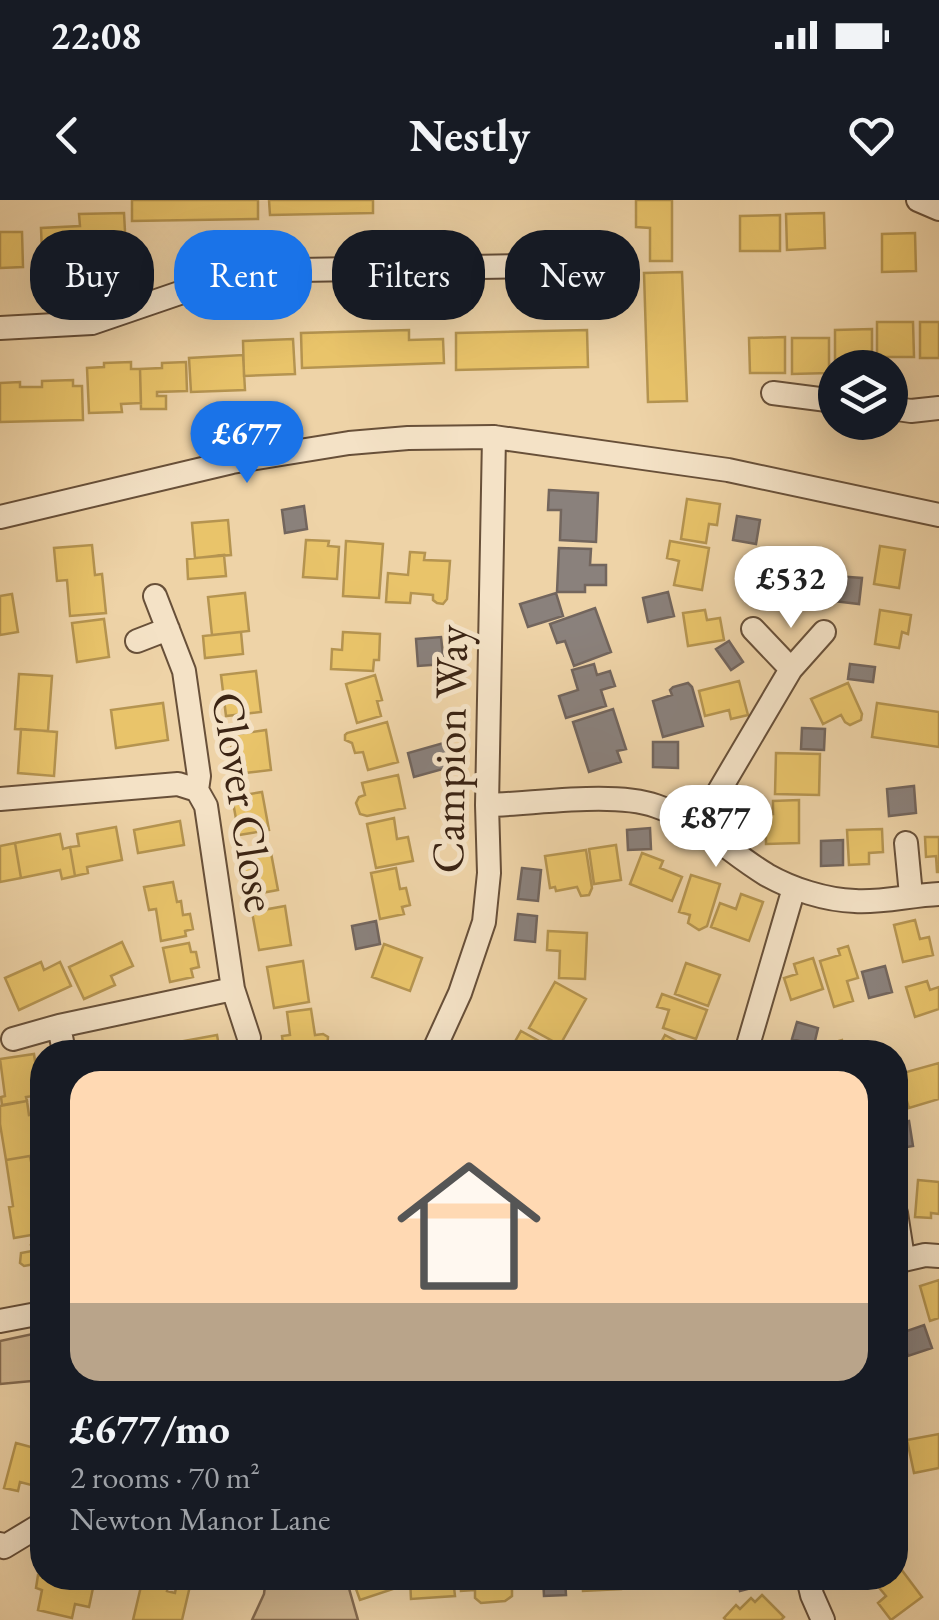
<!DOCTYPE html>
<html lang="en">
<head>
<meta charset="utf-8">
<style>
  :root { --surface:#171b24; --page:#242831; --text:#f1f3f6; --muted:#9ea1a6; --accent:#1a73e8 }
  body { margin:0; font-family:"EB Garamond",serif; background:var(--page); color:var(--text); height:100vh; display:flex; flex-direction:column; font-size:38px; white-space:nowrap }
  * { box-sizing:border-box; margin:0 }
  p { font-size:32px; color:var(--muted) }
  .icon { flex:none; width:55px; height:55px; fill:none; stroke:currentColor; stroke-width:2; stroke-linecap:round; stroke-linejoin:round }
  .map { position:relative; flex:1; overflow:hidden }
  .details { position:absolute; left:30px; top:840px; width:878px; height:550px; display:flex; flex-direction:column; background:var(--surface); border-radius:40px; box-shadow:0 10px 40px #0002 }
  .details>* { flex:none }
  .hud { position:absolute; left:30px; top:30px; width:880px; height:90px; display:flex; gap:20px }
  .tools { position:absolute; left:818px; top:150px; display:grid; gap:20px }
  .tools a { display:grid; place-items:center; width:90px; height:90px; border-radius:50%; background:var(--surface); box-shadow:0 10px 40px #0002; font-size:50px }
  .price { position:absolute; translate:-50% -85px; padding:0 22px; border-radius:35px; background:#fff; color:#222; font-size:32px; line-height:65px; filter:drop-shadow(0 2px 5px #0008) }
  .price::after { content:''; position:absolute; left:50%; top:60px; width:30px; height:22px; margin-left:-15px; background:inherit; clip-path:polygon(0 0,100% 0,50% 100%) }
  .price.selected { background:var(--accent); color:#fff }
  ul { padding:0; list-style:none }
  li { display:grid; align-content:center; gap:20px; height:530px; padding:0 40px }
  li span { display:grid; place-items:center; height:310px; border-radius:30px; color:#555 }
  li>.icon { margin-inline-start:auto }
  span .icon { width:180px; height:180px; fill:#fffc; stroke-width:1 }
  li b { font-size:42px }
  .pill { padding:0 35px; border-radius:40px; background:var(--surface); box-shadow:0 10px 40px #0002; font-size:35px; line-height:90px }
  .pill.selected { background:var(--accent); color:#fff }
  .status { display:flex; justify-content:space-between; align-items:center; height:70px; padding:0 50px; background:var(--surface); direction:ltr }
  .status svg { height:28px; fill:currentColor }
  header { display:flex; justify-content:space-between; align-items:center; height:130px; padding:0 40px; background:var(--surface); font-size:45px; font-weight:700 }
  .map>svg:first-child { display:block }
  .green { fill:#d0b58e; stroke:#866c51; stroke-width:2.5 }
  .homes { fill:#e9c46a; stroke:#b59450; stroke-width:2.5 }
  .industry { fill:#8a817c; stroke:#72655d; stroke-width:2.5 }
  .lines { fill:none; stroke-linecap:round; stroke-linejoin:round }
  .minor-casing { stroke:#685039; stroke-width:26 }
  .minor { stroke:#f4e2c6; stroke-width:22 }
  .labels { text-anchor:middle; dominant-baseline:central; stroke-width:10; stroke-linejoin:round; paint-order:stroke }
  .street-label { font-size:45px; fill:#3b2414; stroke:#f4e2c6 }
</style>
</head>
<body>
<div class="status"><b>22:08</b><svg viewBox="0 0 49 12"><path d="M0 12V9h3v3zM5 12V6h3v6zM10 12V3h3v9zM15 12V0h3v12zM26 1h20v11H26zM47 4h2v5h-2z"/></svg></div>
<header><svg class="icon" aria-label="back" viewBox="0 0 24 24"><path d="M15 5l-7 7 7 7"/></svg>Nestly<svg class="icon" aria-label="heart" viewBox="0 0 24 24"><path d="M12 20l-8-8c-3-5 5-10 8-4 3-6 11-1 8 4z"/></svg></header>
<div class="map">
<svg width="939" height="1420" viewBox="0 0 939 1420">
  <rect width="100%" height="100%" fill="#eed3a7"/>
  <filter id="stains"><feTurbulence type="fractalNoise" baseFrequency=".002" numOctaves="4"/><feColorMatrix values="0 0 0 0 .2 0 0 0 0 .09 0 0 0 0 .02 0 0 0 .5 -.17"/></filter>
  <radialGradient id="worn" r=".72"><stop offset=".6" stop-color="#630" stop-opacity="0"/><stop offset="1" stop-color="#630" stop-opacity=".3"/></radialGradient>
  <path class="green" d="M42 1132V1184L32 1181 0 1184V1141Z
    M266 1378H346L358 1420H252L264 1394Z"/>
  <path class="homes" d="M132 0H258V19L132 21Z
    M269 0H373V13L270 15Z
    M636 0H672V61H650V28L636 27Z
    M124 13 126 50 42 53 41 28 80 26 79 14Z
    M824 13 825 48 787 50 786 14Z
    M780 15V51H740V16Z
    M0 32H22L23 67 0 68Z
    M915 33 916 71 882 72V34Z
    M682 72 687 201 648 202 644 73Z
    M877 122H913L914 157H877Z
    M920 122H939V158H920Z
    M872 129V166L835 167V130Z
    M409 130V140L443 139 444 163 302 168 301 133Z
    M587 130 588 167 456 170V133Z
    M785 137V173H750L749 138Z
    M792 138H829V173L792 174Z
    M293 139 295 174 244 176 243 141Z
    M243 155 245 190 191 192 189 158Z
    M131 162V169H140L141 203 121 204 122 212 89 213 87 168 104 167V163Z
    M186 162 187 191 157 192V196H166V209H141L140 169 162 168V163Z
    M73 180V186H82L83 220 0 222V183L20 182V187H42V181Z
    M687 299 720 304 717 325 709 324 706 343 681 339Z
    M228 320 231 355 195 358 192 323Z
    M306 340 329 341 328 346 339 347 337 379 303 377Z
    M346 341 383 344 379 398 343 396Z
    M670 341 709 348 702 390 674 385 679 361 667 358Z
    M92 345 95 375 102 374 106 413 70 416 67 380 57 381 54 348Z
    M880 346 905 350 899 388 874 384Z
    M410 352 425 353 424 360 450 361 447 399 443 404 437 403 433 400V395L411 393 410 403 386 402 388 373 408 375Z
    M756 352 777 355 776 364 787 365 784 391 752 388Z
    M224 355 226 376 188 379 187 359Z
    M794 359 827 364 823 390 814 389 812 405 788 401Z
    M245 393 249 431 212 435 208 397Z
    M12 394 18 432 0 435V396Z
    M705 410 707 420 720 418 724 440 688 446 683 413Z
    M880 410 911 415 908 434 902 432 899 448 875 444Z
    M104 419 109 457 77 462 72 423Z
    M241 432 243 454 205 458 203 436Z
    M343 432 380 434 379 460H374L373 471 331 469 332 449 342 450Z
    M256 471 261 512 226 516 221 475Z
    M19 474 52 476 48 531 15 529Z
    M375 475 382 500 377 501 381 516 357 523 346 484Z
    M739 481 748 515 731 519 729 510 705 516 699 491Z
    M848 483 862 514 861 520 850 525 845 522 841 515 823 524 811 499Z
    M163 503 168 540 116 548 111 510Z
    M877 503 939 512V547L872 537Z
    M387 522 398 562 368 570 363 552 355 553 352 543 345 540V535L347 533Z
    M21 529 57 532 54 576 18 573Z
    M266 530 271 570 235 574 230 535Z
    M776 553 820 554 819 595 775 594Z
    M398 575 405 608 367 616 360 614 356 603 359 597 365 595 362 583Z
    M262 592 269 630 239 635 232 597Z
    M799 600V643L766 644V614H773V601Z
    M394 618 397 639 408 637 413 661 376 668 367 624Z
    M180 621 184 645 138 653 134 630Z
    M116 627 122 660 87 667 88 673 75 676 70 647 79 646 77 634Z
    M882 629 883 652 869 653V664L849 665 847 630Z
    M60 634 63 649 70 647 75 676 62 679 60 670 21 678 15 643Z
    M925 637H939V672H937L936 656 926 657Z
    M15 643 21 678 0 682V646Z
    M616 645 621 680 594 684 589 649Z
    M586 650 592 688 589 695 581 696 577 687 556 691 555 687 550 688 545 656Z
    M271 653 278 690 245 696 238 660Z
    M642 653 663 661 660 668 682 677 672 701 630 684Z
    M396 668 400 689 406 688 410 705 402 707 404 714 380 719 371 673Z
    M691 675 720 684 707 726 699 730 688 723 690 715 679 712Z
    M173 682 177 702 181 701 183 715 190 714 193 729 185 731 186 736 161 741 156 709 149 710 144 687Z
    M741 694 763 702 749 741 711 727 720 703 736 709Z
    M285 706 291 745 259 750 252 712Z
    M915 720 920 739 929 737 933 755 903 762 894 725Z
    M548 731 587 733 585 779 559 778 560 751 547 750Z
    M122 742 133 766 111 776 115 785 84 799 69 767Z
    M189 743 191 752H196L199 767 191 769 193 777 170 782 163 748Z
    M384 744 422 758 410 791 372 777Z
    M848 746 858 778 847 781 853 801 834 807 820 761 840 755 838 749Z
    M813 758 823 789 791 800 784 778 797 774 794 764Z
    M303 761 309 802 274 808 267 767Z
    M41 762 44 770 60 762 71 786 19 810 5 778Z
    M686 763 720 775 708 806 675 794Z
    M927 781 930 790 939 787V809L915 817 906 787Z
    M555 782 586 799 560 845 529 828Z
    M662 794 707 810 696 839 663 828 669 810 657 807Z
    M311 809 315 835 323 834 328 837 327 848 314 850 315 852H284L282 836 290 835 287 812Z
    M521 831 548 846 545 852H509Z
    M217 835 220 852H152L151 847Z
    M665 835 689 848 686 852H656Z
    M842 840 845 852H807V850Z
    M34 854 40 895 26 897 27 901 2 905 1 897 5 896 0 859Z
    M939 863V899L909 908 899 874Z
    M27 901 29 915 42 913V954L6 960 0 924V906Z
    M30 956 33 972 42 971V1013L34 1014 37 1034 14 1038 9 1007 13 1006 6 960Z
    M918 980 939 982V1014L931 1013V1018L915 1017Z
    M42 1043V1067L36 1068 35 1064 24 1066 20 1063 21 1053 32 1051 31 1045Z
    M939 1080V1118L930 1121 920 1086Z
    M939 1234V1268L914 1273 907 1240Z
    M16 1243 42 1250V1273L39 1287 20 1282 18 1291 4 1288Z
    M895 1361 922 1397 891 1420 878 1403 886 1396 871 1378H895Z
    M38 1375 93 1388 89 1407 75 1404 72 1418 38 1410 42 1390 36 1388Z
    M143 1378H170L167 1391 175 1393 177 1383 190 1386 182 1420H133Z
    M352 1378H402L405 1385 360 1400Z
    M410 1378H453L455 1396 411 1399Z
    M460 1378H512V1396L505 1401 481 1403 475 1398V1390L461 1391Z
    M582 1378H621V1389L583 1391Z
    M762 1395 784 1417 781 1420H726L724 1418 736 1405 740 1409 751 1398 755 1402Z"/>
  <path class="industry" d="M549 290 598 293 596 342 560 340 561 310H548Z
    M304 306 307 329 285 333 282 310Z
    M737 316 760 320 756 344 733 340Z
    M559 348 591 349 590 365H606V385H585V392H557Z
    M835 376 862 378 859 404 833 401Z
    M668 392 674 416 648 422 643 398Z
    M556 393 563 416 528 427 520 404Z
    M595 408 611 452 574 466 565 441 557 443 550 424Z
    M441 437 444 464 418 466 416 439Z
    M729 441 743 462 731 470 716 449Z
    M594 464 597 475 610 471 615 486 601 490 606 506 566 518 559 496 578 490 572 470Z
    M850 464 875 467 873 482 848 479Z
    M688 483 692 487 703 526 663 537 653 501 672 495 670 490 673 487Z
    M613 509 626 549 617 551 621 562 589 572 573 522Z
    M802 528 825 529 824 550 801 549Z
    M447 542 454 566 414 577 408 553Z
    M653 542H678V568L653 567Z
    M914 586 916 613 889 616 887 589Z
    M650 628 651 649 628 650 627 630Z
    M843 640V665L821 666V641Z
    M522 668 541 670 538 701 518 699Z
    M518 714 537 716 535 742 515 740Z
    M376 721 380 744 356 749 352 726Z
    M885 766 892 792 869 798 862 772Z
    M797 822 818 828 814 845 792 839Z
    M909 921 913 946 895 949V924Z
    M924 1125 932 1148 908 1156 901 1133Z
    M543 1378H565L566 1395 544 1396Z
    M737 1378H765L767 1384 740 1391Z"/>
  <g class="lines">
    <defs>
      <path id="minor" d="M918 0 939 9
        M0 128 92 123 244 71 589 65
        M773 193 835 201
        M890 208 911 211 939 208
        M0 317 232 262 349 243 408 238 494 237 728 270 939 315
        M155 396 184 471 199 576 197 590 206 606 233 789 249 838
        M753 429 791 469
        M137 441 168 429
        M0 599 178 584 197 590
        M487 605C535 604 613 591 656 606 703 622 727 651 767 675 792 689 825 700 855 701 880 703 912 695 939 694
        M699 625 791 469 824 432
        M906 643 911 695
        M59 826 64 852
        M13 839 59 826 233 789
        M433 852 460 793 484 722 489 673 487 605 494 237
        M746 852 794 688
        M896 1013 903 1058
        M895 1062 925 1055 939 1056
        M0 1121 42 1113
        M0 1344 4 1347 42 1324
        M808 1378 812 1395 823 1420"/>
    </defs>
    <use href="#minor" class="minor-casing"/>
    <use href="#minor" class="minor"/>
  </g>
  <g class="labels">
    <g class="street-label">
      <text transform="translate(449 549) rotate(-89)">Campion Way</text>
      <text transform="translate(245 602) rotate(81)">Clover Close</text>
    </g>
  </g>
  <rect width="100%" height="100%" filter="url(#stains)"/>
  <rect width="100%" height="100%" fill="url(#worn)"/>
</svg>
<div class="tools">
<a><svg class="icon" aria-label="layers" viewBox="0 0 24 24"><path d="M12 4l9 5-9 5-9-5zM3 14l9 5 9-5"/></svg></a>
</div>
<b class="price selected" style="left:247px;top:286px">£677</b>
<b class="price" style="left:791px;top:431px">£532</b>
<b class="price" style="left:716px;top:670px">£877</b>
<div class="hud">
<a class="pill">Buy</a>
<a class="pill selected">Rent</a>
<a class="pill">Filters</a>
<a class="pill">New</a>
</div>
<section class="details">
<ul>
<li><span style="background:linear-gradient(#ffd9b3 75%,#b9a48a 0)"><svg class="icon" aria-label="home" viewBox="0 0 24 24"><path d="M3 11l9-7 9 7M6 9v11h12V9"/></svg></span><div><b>£677/mo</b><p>2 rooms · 70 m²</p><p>Newton Manor Lane</p></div></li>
</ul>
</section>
</div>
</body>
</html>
